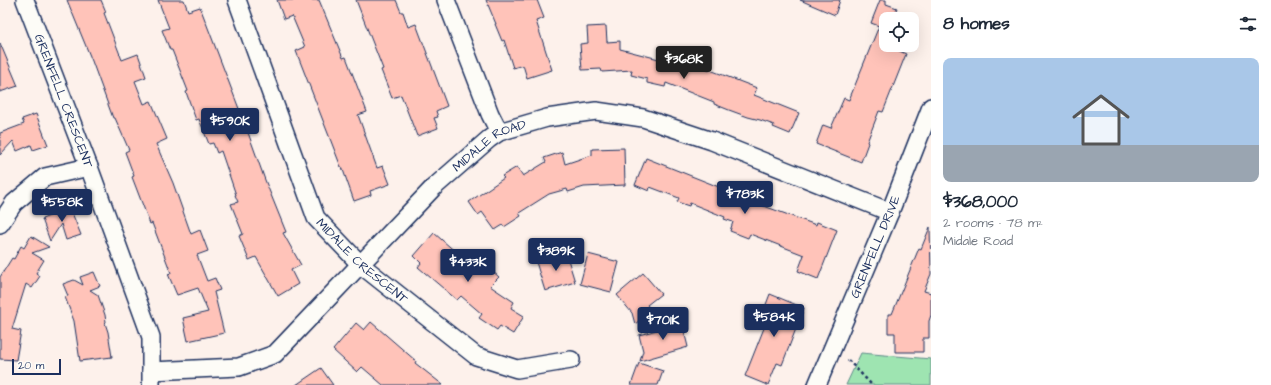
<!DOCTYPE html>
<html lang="en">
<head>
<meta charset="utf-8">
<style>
  :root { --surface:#fff; --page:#f6f6f7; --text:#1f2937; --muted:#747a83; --accent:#1b2f5e }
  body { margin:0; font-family:"Architects Daughter",sans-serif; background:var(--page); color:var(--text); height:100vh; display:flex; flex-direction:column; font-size:15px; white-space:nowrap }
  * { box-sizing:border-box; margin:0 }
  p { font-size:13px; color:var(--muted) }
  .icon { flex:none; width:22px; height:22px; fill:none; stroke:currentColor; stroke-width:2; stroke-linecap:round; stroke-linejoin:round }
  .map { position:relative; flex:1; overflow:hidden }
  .panel { display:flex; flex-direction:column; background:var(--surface); width:340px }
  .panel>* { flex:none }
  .tools { position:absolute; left:879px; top:12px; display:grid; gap:8px }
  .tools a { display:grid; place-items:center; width:40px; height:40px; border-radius:8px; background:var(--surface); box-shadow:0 4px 16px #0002; font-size:20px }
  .scale { position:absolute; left:12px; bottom:10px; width:49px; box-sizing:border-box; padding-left:4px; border:2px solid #1b2f5e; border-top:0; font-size:11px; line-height:14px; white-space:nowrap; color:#1b2f5e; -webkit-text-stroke:3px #fdfcf7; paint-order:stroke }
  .price { position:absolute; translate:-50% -34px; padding:0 9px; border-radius:4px; background:var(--accent); color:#fff; font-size:13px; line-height:26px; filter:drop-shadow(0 1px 2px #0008) }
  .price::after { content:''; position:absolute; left:50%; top:24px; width:12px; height:9px; margin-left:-6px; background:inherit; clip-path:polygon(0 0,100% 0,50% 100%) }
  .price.selected { background:#222; color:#fff }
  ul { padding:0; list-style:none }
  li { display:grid; align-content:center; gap:8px; height:212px; padding:0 12px }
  li span { display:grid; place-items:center; height:124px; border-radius:8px; color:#555 }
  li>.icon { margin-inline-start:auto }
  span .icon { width:72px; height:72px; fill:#fffc; stroke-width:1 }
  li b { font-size:17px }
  h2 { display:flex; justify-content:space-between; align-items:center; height:48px; padding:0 12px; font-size:17px }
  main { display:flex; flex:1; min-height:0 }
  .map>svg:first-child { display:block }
  .green { fill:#9ee4b1; stroke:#5c8a88 }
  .building { fill:#ffc3b9; stroke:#1b2f5e }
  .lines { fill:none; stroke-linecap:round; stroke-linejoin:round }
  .minor-casing { stroke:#1b2f5e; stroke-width:20 }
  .path { stroke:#1b2f5e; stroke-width:2.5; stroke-dasharray:3 3; stroke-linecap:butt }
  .minor { stroke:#fdfcf7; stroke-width:17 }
  .labels { text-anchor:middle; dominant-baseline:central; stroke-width:4; stroke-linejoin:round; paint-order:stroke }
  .street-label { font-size:13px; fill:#1b2f5e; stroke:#fdfcf7 }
</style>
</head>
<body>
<main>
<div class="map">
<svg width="931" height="385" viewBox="0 0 931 385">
  <rect width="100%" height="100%" fill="#fdf1eb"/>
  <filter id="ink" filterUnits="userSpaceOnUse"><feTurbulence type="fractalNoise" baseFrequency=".025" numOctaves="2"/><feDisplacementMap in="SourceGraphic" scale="8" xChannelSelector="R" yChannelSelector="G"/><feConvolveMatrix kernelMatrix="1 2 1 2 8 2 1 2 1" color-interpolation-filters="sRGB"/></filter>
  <g filter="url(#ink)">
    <path class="green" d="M861 353 931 359V385H846Z"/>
    <path class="building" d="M67 0H101L106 12 104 13 122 60 138 54 146 77 135 81 144 104 151 101 167 139 156 144 173 183 191 234 200 230 208 251 197 255 207 281 215 278 220 290 214 292 224 333 188 341 183 318 208 312 198 288 177 295 168 274 171 273 152 223 150 224 132 177 134 176 125 152 129 150 115 118H113L92 61Z
      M158 0H184L188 11 200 7 246 127 265 180 286 232 283 233 301 265 291 270 298 284 278 296 256 257 249 260 239 236 243 234 231 204 238 202 235 195H236L221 151 217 153 213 143 209 144 199 119 196 120 186 92 188 91 172 50H170L162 30 169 28Z
      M277 0H319L343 58 346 57 367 112 358 115 377 168 383 166 390 184 370 191 371 195 354 201 342 167H341L296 51 305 47 292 16 284 19Z
      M356 0H396L401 12H403L408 27 416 24 447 106 436 111 438 117 434 118 438 128 417 136 401 95 392 98 381 70 383 69Z
      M486 0H537L544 18 536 21 552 70 527 78 523 65 513 68 504 40 502 41 495 24H496Z
      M800 0H840L835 15Z
      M880 0H886V4L897 8 892 19H886V45L906 54 883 112 879 111 867 142 868 143 861 162 816 144 823 125 831 128 844 98 849 100 879 26 871 23Z
      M606 26 607 42 620 41V49L682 65 684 60 757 88 754 95 799 113 790 134 773 127 774 125 760 120 748 117 729 110 714 104V102L666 83 665 87 647 83V79L631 75 632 70 602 72 601 69 582 70 580 44 588 43 587 27Z
      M0 43 18 86 0 92Z
      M36 114 48 145 33 150 31 145 17 151 13 141 0 155V133L24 124 22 119Z
      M624 148 625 185 584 187 568 192 567 189 549 194 519 213 521 216 504 227 503 225 495 230 482 212 478 215 469 202 504 178 502 176 517 167 523 176 546 162 544 158 562 152 565 164 592 155V149Z
      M646 158 719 187V188L731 194 816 225 817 222 837 230 818 279 798 271 804 255 750 234 748 238 730 231 733 222 724 219 725 217 690 203 689 206 677 202 679 198 650 187 649 191 635 185Z
      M68 203 81 235 66 240 61 224 50 241 42 219 57 213 55 209Z
      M930 227 931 274 924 291 931 293V315L929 321V338H923V352H895V333H888V314H892L919 248 921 249Z
      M434 233 474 268 480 260 499 277 490 286 514 302 511 308 524 316 513 334 500 326 497 330 479 318 482 314 461 296 457 300 418 267 421 263 414 256Z
      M31 236 49 247 32 253 44 260 36 273 40 276 32 288 26 284 12 329 21 331 16 360 0 359V277L12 258 14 259 21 246 24 248Z
      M566 253 575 282 545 291 536 262Z
      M588 254 619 262 611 292 580 284Z
      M94 272 100 286 90 290 98 295 105 315 106 322 105 323 108 332 112 357 80 361 74 321 65 297 68 296 63 284 74 280 83 285 80 277Z
      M643 273 661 294 647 305 652 311 635 324 632 313 617 295Z
      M770 294 804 308 782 365 777 363 768 385H767L745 376 768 318 762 315Z
      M371 322 416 361 415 363 443 385H383L362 367 357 372 333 350 356 323 364 330Z
      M682 323 688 347 640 361 643 351 639 335Z
      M639 363 663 371 658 385H631Z
      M321 368 333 385H296Z"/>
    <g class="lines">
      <defs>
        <g id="minor">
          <path id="s1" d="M25 0 89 167 151 337V385"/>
          <path id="s2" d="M237 0 316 218 361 265 476 356 517 369 571 360"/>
          <path d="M446 0 490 114 499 132"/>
          <path d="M0 224 14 203 45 177 89 167"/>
          <path id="s3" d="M151 371 239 367 275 354 433 188 489 139 499 132 547 118 596 111 643 118 712 141 890 212"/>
          <path id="s4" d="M817 385 890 212 931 107"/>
        </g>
      </defs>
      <use href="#minor" class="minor-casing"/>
      <path class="path" d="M848 360 872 385"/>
      <use href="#minor" class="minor"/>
    </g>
  </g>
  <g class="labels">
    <g class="street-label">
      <text stroke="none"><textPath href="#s1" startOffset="108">GRENFELL CRESCENT</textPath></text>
      <text stroke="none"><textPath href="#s3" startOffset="427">MIDALE ROAD</textPath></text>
      <text stroke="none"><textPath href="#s4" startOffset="150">GRENFELL DRIVE</textPath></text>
      <text stroke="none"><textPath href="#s2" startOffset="295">MIDALE CRESCENT</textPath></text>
    </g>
  </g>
</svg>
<div class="tools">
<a><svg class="icon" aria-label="locate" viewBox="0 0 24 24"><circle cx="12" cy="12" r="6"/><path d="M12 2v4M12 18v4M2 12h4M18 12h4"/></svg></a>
</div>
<div class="scale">20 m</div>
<b class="price selected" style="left:684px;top:80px">$368K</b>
<b class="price" style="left:230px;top:142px">$590K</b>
<b class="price" style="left:745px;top:215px">$783K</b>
<b class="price" style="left:62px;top:223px">$558K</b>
<b class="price" style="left:556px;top:272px">$389K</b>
<b class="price" style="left:468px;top:283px">$433K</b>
<b class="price" style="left:774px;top:338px">$584K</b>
<b class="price" style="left:663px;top:341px">$701K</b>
</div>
<section class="panel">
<h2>8 homes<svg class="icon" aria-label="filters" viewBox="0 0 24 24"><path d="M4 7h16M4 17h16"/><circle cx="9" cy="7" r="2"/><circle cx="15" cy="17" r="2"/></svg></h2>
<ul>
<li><span style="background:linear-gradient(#a9c7e8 70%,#9aa5b1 0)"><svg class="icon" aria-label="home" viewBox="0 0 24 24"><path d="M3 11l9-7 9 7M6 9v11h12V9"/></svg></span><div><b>$368,000</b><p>2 rooms · 78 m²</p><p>Midale Road</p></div></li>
</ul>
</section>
</main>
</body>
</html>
